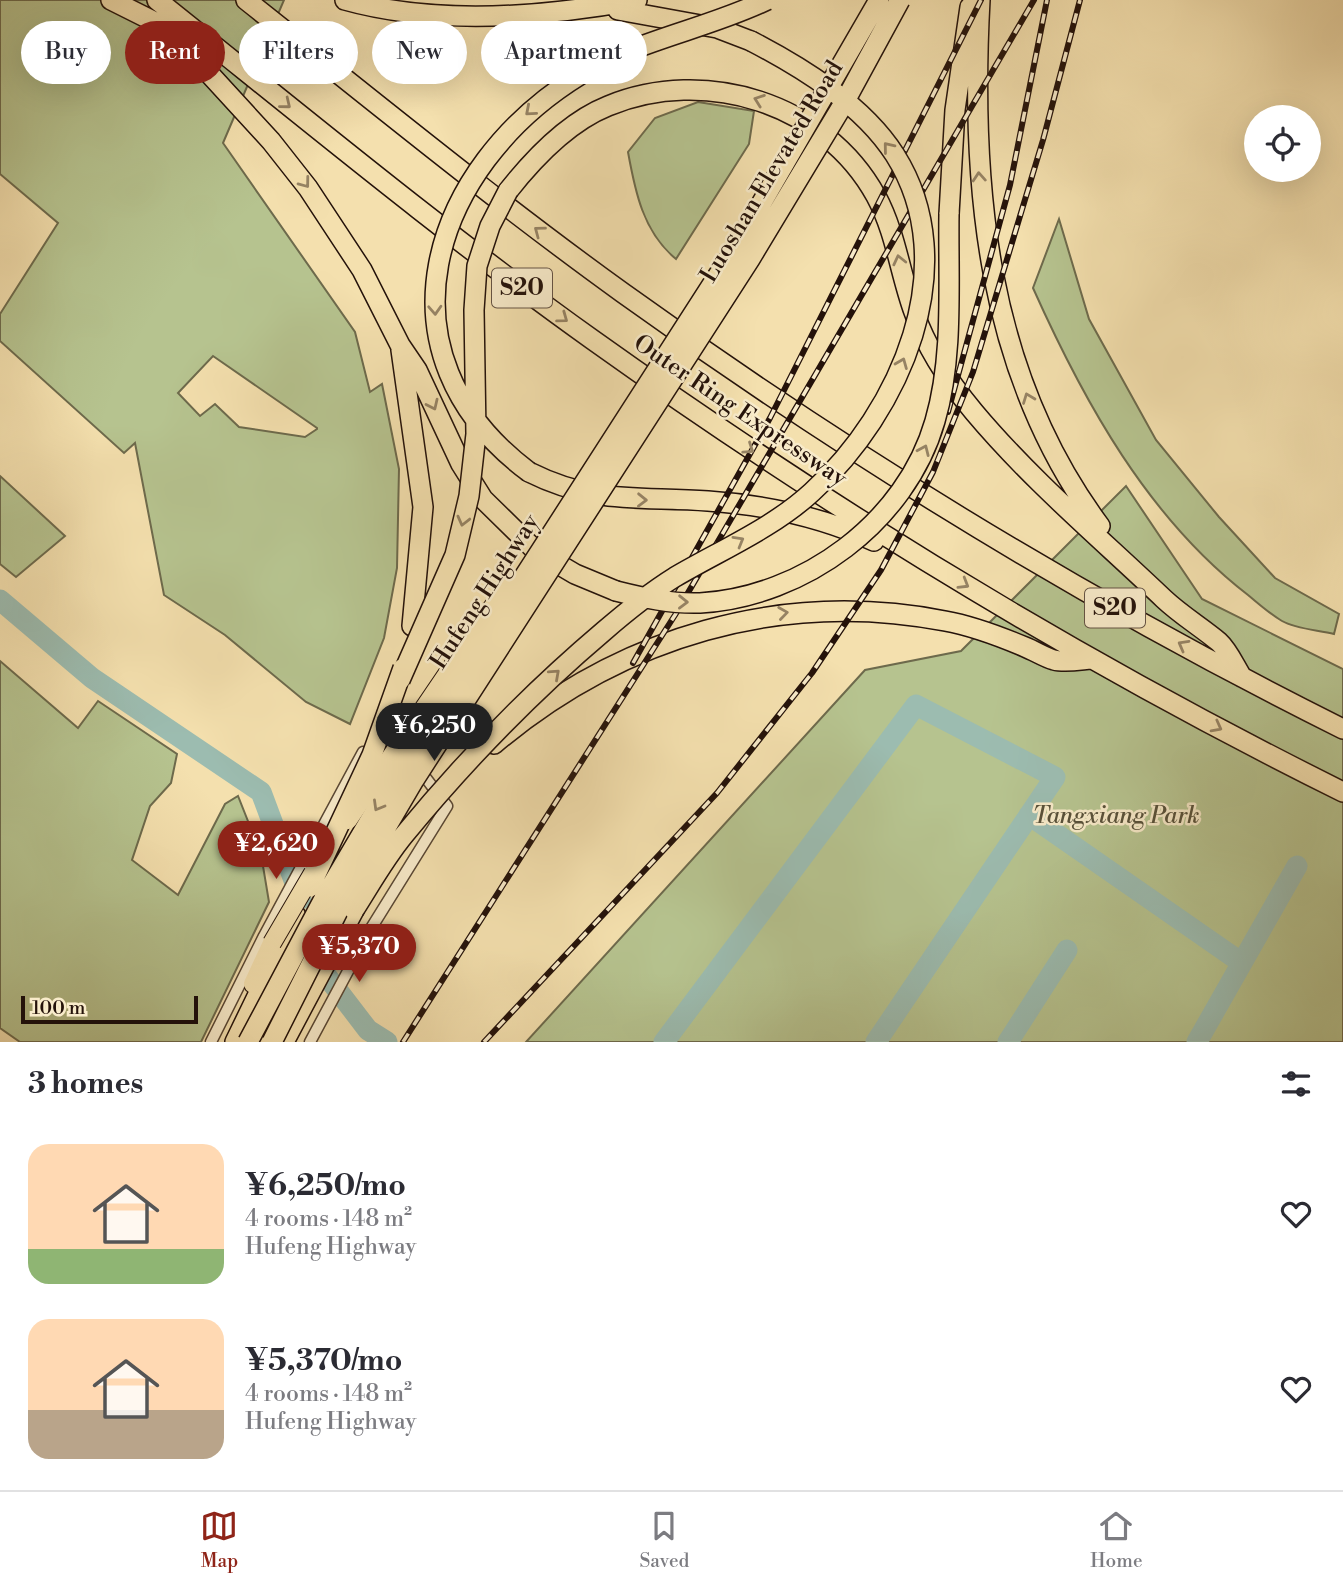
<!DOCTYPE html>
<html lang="en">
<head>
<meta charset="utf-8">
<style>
  :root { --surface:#fff; --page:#f7f7f7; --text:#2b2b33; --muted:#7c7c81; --line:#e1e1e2; --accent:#8f2418 }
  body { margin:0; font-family:"Libre Bodoni",serif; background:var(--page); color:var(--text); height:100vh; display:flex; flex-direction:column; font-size:26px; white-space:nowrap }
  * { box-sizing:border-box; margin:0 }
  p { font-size:23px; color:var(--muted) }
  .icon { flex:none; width:38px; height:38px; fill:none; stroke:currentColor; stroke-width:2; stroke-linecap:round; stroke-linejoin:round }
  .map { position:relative; height:1042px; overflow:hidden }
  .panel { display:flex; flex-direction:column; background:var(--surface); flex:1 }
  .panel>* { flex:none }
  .hud { position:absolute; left:21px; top:21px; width:700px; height:63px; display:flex; gap:14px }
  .buttons { position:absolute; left:1244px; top:105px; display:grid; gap:14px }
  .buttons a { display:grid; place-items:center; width:77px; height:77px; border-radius:50%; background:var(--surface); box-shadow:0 7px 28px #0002; font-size:35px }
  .scale { position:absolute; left:21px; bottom:18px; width:177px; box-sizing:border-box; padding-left:7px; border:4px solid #24120a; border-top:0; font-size:19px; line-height:24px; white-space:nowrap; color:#24120a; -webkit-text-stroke:5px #f8ebca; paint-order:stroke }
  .price { position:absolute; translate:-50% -60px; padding:0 16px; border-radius:24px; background:var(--accent); color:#fff; font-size:23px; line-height:46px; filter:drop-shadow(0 2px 4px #0008) }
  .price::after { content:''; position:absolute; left:50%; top:42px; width:21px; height:16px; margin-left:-10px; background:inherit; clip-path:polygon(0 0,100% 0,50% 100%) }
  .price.current { background:#222; color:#fff }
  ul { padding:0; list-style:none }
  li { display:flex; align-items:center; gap:21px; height:175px; padding:0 28px }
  li span { display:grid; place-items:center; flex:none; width:196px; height:140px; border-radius:21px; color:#555 }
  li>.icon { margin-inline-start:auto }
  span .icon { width:84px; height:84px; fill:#fffc; stroke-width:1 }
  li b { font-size:30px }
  h2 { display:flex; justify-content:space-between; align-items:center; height:84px; padding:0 28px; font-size:30px }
  .tag { padding:0 24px; border-radius:32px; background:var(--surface); box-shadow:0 7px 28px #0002; font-size:24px; line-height:63px }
  .tag.current { background:var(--accent); color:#fff }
  .tabs { display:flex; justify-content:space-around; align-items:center; height:98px; border-top:2px solid var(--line); background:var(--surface); font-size:19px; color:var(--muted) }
  .tabs a { display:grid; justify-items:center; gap:4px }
  .tabs .current { color:var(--accent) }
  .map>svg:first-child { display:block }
  .green { fill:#b6c38f; stroke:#6d6a4c; stroke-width:2; fill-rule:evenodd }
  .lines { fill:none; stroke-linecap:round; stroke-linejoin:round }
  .river { stroke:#9cbcb0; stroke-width:21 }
  .street-casing { stroke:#584633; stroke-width:13 }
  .primary-casing { stroke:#24120a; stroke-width:20 }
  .highway-casing { stroke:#24120a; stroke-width:22 }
  .street { stroke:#f8ebca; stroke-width:10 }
  .primary { stroke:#f4e0ae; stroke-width:18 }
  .highway { stroke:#f4e0ae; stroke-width:19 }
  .rail-casing { stroke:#24120a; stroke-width:6 }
  .rail { stroke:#f8ebca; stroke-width:3.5; stroke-dasharray:10; stroke-linecap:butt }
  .primary-bridge-casing { stroke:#24120a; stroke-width:20; stroke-linecap:butt }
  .highway-bridge-casing { stroke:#24120a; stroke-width:22; stroke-linecap:butt }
  .primary-bridge { stroke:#f4e0ae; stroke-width:18 }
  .highway-bridge { stroke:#f4e0ae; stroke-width:19 }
  .oneway { stroke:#968364 }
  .labels { text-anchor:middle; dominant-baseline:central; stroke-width:5; stroke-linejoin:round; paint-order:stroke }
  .shield { fill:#f8ebca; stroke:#645344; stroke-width:2 }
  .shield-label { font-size:23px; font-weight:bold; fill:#24120a }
  .street-label { font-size:24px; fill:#24120a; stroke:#f8ebca }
  .park-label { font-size:24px; font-style:italic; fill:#575039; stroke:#f8ebca }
</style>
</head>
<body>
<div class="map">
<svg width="1343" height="1042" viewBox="0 0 1343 1042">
  <rect width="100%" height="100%" fill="#f4e0ae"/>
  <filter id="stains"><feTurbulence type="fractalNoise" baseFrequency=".00286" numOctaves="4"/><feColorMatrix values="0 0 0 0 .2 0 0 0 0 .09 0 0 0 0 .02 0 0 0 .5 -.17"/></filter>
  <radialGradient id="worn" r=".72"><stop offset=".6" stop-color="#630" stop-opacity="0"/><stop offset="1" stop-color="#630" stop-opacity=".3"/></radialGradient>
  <path class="green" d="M0 0H284L223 143 355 332 370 392 382 384 399 469 397 568 384 638 350 724 306 702 225 635 164 595 135 443 124 453 0 341V314L58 223 0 174ZM213 356 317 428V429L305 437 239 427 215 404 200 416 178 393Z
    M698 102 754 111 749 144 676 259C643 232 635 191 628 152L655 118Z
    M1059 219 1089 319 1156 440 1219 517 1275 578 1339 614 1334 634C1318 630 1296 629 1282 621 1270 614 1259 604 1248 595 1148 518 1084 402 1033 288Z
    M0 476 65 536 16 577 0 564Z
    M1126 486 1202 599 1343 669V1042H526L865 670 961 651Z
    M0 661 78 728 98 701 177 754 171 783 150 806 132 860 178 895 225 804 238 796 261 854 269 902 201 1042H20L0 1028Z"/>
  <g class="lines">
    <path class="river" d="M0 600 92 678 261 792 301 899
      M1029 815 1242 963
      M312 957 368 1030 387 1042
      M664 1042 916 705 1055 777 876 1042
      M1008 1042 1067 950
      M1197 1042 1297 866"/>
    <defs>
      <path id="street" d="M211 1042 264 936 363 752
        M310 1042 370 930 447 806 419 769"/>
      <path id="primary" d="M253 984 272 943"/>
      <path id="highway" d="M111 0 159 24 194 57 271 141 308 188 362 270 400 345 417 370 461 464 483 499 536 551 575 574 616 591
        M157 0C301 115 443 233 593 340 831 510 1081 662 1343 792
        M246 0C371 99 494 200 623 293 851 457 1092 604 1343 729
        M345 0C438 26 544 17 637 0
        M980 0C970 184 986 373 1100 526
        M618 10 717 28 751 41
        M508 191C534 158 568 122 608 106 705 66 825 103 876 196 896 233 900 274 914 312 927 350 949 382 974 412 1031 480 1100 538 1164 599 1181 615 1201 627 1219 642 1228 650 1235 666 1242 677
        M949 214 955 110 970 7
        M401 350 423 507 412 626
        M529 472C595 505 639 496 708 501 766 505 822 517 874 541
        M494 744C621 637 781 589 945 621 973 626 999 636 1025 647 1035 651 1044 657 1054 660 1065 663 1080 660 1091 659
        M235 1042 296 916
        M284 1042 354 910"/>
    </defs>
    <use href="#street" class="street-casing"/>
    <use href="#primary" class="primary-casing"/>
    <use href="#highway" class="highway-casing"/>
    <use href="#street" class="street"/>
    <use href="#primary" class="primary"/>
    <use href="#highway" class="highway"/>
    <defs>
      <path id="rail" d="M948 412 1010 185 1047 0
        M633 663 770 418 981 0
        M403 1042 675 615 1034 0
        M484 1042 717 793 812 673 881 570 933 472 973 372 1043 140 1080 0"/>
    </defs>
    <use href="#rail" class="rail-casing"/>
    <use href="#rail" class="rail"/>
    <defs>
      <path id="primary-bridge" d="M348 820 511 580
        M272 943 313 873"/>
      <path id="highway-bridge" d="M529 472C371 354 429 168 580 75 637 40 707 29 767 0
        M616 591C644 598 671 604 700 603 804 597 906 522 935 421 954 356 948 282 949 214
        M400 680 455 555 469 496 476 434 474 310 477 266 490 226 508 191
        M310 887 372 755 403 668
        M354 910C370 885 385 858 404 835 464 762 532 692 604 631 626 612 651 592 675 577 721 550 773 528 812 492 900 412 965 266 895 155 863 105 803 68 751 41
        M248 1042 327 893 399 771 735 249 879 0
        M272 1042 343 901 414 780 750 259 844 103 900 0"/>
    </defs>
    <use href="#primary-bridge" class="primary-bridge-casing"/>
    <use href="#highway-bridge" class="highway-bridge-casing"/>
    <use href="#primary-bridge" class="primary-bridge"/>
    <use href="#highway-bridge" class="highway-bridge"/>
  </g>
  <defs><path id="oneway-chevron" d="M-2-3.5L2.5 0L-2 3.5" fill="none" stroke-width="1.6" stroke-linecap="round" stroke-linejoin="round" transform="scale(1.75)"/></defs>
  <g class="oneway">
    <use href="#oneway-chevron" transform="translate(759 100) rotate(-160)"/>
    <use href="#oneway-chevron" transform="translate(286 104) rotate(39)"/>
    <use href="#oneway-chevron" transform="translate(530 111) rotate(139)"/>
    <use href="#oneway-chevron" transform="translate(888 147) rotate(-129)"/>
    <use href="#oneway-chevron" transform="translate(979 177) rotate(-94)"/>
    <use href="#oneway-chevron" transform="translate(305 183) rotate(53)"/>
    <use href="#oneway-chevron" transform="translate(539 231) rotate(-143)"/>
    <use href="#oneway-chevron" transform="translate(899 260) rotate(-103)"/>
    <use href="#oneway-chevron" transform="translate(435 310) rotate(87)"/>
    <use href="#oneway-chevron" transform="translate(563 318) rotate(36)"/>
    <use href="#oneway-chevron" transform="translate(902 363) rotate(-68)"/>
    <use href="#oneway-chevron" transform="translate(1028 398) rotate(-111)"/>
    <use href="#oneway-chevron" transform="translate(433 405) rotate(65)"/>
    <use href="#oneway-chevron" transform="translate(749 449) rotate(34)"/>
    <use href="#oneway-chevron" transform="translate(924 450) rotate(-66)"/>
    <use href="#oneway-chevron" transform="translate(642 500) rotate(1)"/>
    <use href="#oneway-chevron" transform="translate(463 521) rotate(104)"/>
    <use href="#oneway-chevron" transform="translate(739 541) rotate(-30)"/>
    <use href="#oneway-chevron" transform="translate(964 584) rotate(31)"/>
    <use href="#oneway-chevron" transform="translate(683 602) rotate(1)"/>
    <use href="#oneway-chevron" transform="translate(783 613) rotate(-8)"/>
    <use href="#oneway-chevron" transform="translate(1183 645) rotate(-151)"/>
    <use href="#oneway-chevron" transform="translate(555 674) rotate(-42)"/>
    <use href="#oneway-chevron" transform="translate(1217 727) rotate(28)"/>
    <use href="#oneway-chevron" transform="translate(378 806) rotate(120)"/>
  </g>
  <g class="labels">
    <g class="shield">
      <rect x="492" y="268.5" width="60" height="39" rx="5"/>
      <rect x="1085" y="588.5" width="60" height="39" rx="5"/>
    </g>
    <g class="shield-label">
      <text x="522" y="288">S20</text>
      <text x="1115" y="608">S20</text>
    </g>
    <g class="street-label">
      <text transform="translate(772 172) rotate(-59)">Luoshan Elevated Road</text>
      <text transform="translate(740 411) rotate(34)">Outer Ring Expressway</text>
      <text transform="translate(485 592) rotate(-57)">Hufeng Highway</text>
    </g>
    <g class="park-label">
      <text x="1116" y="816">Tangxiang Park</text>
    </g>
  </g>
  <rect width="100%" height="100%" filter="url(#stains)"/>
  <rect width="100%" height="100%" fill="url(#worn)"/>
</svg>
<div class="buttons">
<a><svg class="icon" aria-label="locate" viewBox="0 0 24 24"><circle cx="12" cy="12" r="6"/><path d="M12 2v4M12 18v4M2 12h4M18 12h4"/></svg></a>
</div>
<div class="scale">100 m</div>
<b class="price current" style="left:434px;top:763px">¥6,250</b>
<b class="price" style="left:276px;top:881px">¥2,620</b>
<b class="price" style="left:359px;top:984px">¥5,370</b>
<div class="hud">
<a class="tag">Buy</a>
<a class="tag current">Rent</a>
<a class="tag">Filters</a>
<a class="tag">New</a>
<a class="tag">Apartment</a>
</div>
</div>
<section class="panel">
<h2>3 homes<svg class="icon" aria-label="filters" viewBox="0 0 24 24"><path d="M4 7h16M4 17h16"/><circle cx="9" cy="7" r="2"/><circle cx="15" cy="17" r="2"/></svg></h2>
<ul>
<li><span style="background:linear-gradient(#ffd9b3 75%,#8fb573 0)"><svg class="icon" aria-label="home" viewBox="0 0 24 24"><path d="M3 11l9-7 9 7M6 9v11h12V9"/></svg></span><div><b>¥6,250/mo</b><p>4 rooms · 148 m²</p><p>Hufeng Highway</p></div><svg class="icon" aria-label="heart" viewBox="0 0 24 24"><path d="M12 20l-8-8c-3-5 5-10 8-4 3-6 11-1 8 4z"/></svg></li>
<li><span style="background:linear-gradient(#ffd9b3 65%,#b9a48a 0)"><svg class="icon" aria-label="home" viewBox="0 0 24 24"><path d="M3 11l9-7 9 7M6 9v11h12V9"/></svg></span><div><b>¥5,370/mo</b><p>4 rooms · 148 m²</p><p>Hufeng Highway</p></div><svg class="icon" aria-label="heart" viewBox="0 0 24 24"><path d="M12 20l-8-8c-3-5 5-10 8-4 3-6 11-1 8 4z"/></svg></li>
</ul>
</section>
<nav class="tabs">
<a class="current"><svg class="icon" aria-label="map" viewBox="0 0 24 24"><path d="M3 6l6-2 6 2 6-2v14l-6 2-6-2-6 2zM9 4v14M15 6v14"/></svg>Map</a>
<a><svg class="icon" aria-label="saved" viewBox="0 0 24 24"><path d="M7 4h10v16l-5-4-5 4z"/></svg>Saved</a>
<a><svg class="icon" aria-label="home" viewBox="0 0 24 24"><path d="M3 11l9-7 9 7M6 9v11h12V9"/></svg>Home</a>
</nav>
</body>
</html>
